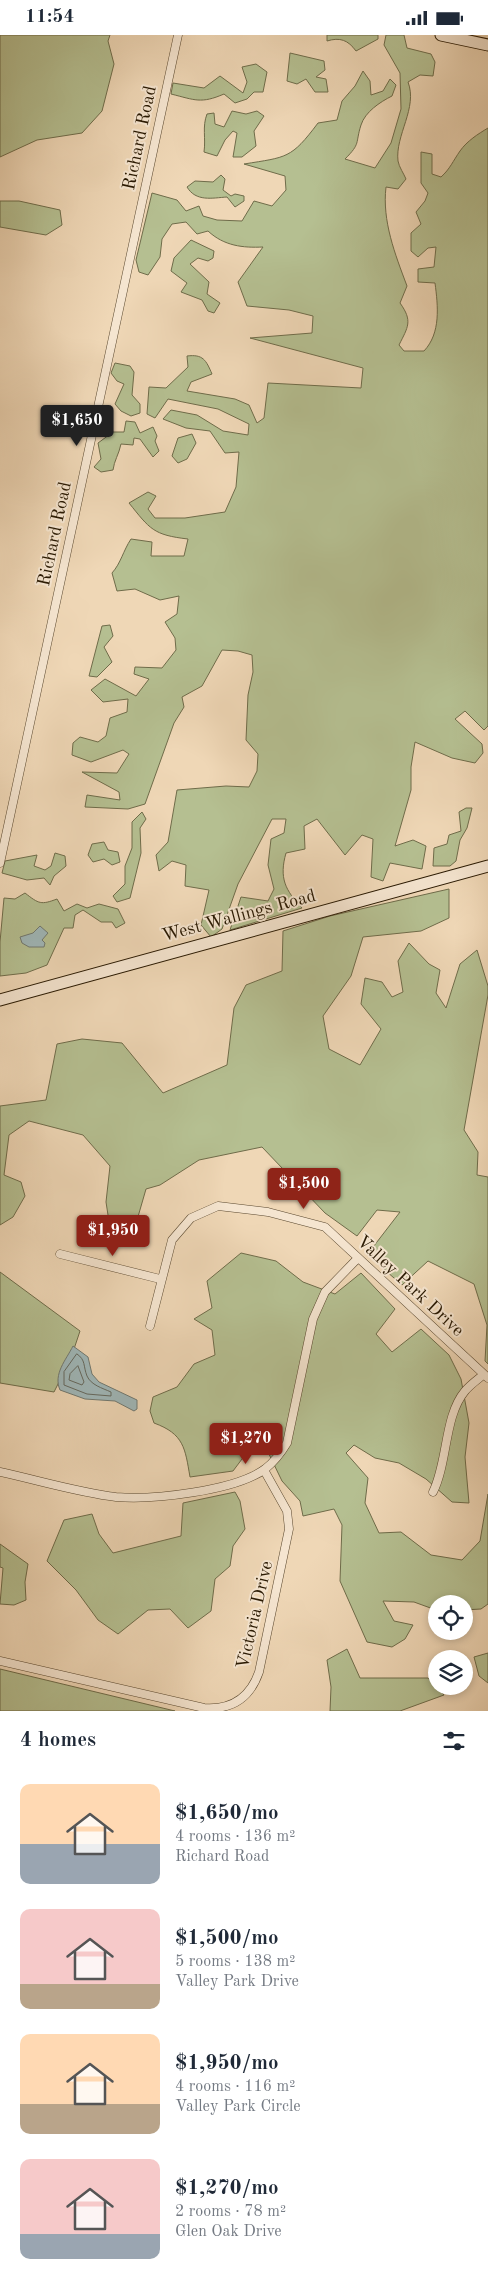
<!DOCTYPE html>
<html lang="en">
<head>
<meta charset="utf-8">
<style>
  :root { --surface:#fff; --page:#f6f6f7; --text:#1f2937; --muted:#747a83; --accent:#8f2418 }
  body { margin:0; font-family:"Old Standard TT",serif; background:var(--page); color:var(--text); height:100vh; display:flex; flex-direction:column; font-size:19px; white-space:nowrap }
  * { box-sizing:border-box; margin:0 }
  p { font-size:16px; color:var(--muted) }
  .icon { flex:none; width:28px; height:28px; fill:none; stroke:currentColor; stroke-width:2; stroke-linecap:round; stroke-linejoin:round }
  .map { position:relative; height:1676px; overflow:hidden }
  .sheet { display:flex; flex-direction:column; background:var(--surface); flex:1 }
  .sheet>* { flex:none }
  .controls { position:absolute; left:428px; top:1560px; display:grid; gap:10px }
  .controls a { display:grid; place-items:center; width:45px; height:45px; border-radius:50%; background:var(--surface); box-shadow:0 2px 8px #0003; font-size:25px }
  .price { position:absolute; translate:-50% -42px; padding:0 11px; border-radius:5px; background:var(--accent); color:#fff; font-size:16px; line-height:32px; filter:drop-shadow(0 1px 2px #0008) }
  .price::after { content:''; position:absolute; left:50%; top:30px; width:15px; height:11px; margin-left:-8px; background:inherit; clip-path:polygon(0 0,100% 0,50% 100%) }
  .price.current { background:#222; color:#fff }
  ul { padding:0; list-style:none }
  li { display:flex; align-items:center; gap:15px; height:125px; padding:0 20px }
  li span { display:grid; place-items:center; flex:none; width:140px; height:100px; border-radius:10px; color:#555 }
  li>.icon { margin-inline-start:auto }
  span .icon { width:60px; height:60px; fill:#fffc; stroke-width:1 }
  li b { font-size:21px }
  h2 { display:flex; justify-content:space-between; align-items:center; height:60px; padding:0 20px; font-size:21px }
  .status { display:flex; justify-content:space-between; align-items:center; height:35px; padding:0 25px; background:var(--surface); direction:ltr }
  .status svg { height:14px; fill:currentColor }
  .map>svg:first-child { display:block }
  .green { fill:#b5bf91; stroke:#6f6c4a }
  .water { fill:#9fb7b9; stroke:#707870 }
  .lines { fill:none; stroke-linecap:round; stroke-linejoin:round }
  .shore { stroke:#64685e; stroke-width:1 }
  .street-casing { stroke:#5a482f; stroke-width:9 }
  .secondary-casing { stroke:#291902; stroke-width:13 }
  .street { stroke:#f5e5d0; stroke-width:8 }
  .secondary { stroke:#f5e5d0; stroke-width:11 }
  .labels { text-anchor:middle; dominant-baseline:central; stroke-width:4; stroke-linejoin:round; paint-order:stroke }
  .street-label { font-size:18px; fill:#291902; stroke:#f5e5d0 }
</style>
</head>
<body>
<div class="status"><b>11:54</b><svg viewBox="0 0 49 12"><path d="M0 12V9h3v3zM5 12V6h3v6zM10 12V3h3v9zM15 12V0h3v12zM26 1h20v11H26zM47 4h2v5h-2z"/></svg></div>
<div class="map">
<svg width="488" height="1676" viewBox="0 0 488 1676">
  <rect width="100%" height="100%" fill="#efd7b6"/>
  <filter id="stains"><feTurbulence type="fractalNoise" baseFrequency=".004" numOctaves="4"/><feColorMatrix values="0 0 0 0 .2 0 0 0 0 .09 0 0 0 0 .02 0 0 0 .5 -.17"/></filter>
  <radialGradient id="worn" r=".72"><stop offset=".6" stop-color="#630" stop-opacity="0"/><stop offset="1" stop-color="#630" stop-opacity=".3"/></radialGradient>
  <path class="green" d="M0 0H110L108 6 114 29 102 76 82 98 37 105 0 122Z
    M327 0H378V4L356 16C348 5 340 2 327 6Z
    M386 0H404L407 13 431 19 435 27 433 41 420 40 408 47C418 73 395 100 398 126 399 132 404 139 406 144L398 154 386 152C382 186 395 219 407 251L400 268C413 286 408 292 399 310L404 316H424C441 298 438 271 435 248L418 247V234L434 232 436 212 428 213 418 222 411 216V198L421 189 416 177 425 166 428 158 421 148V117L432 119V139L441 142C450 134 453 126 460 116 467 106 478 99 488 93V691L484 695 465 676 455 684 482 709 483 718 475 728 452 723 415 707 411 732V755L395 811 413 805 426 811 422 834 390 828 383 846 371 842 373 804 362 800 345 820 317 784 304 791 305 814 286 818C279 843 285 855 302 873L230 895 241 862 268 866 274 854 268 830 271 804 284 798 286 784H272L238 849 222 894 211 902 201 890 209 855 185 851 186 830 172 826 159 836 156 820 168 807 177 755 226 751 249 752 257 736 258 719 246 705 248 660 253 637 252 620 238 616 222 615 202 651 182 662 184 672 174 688 145 769 128 774 85 772 87 760 120 765 119 757 82 737 117 738 129 719 123 715 91 727 72 720 73 708 80 702 98 707 106 701 110 683 127 677 128 664 103 667 91 655 105 644 136 661 149 644 134 639 135 632 162 633 176 615 175 603 165 587 177 579 179 561 160 565 135 554 117 556 112 538C121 528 123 516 131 504L152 507 151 521H184L188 504C153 500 150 494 129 468L148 457 156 461 148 474 155 483H185L225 477 236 452 239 417 225 418 210 396 186 393 163 384 171 375 197 380 223 396 248 400 249 389 218 374 168 364 155 383 147 379 149 352 166 353 188 332 187 321C203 319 206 325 212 339L191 347 187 356 235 364 249 370 257 388 264 383 268 348 361 353 363 333 250 303 312 298 313 281 289 275 247 271 238 247 263 212C243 213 224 211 208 196L197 199 186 187 172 189 162 204 160 222 148 240 139 237 136 225 152 158 177 165 186 176 199 171 203 181 217 185 242 186 254 166 272 171 286 155 285 141 244 129C287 122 291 124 318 88L337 85 342 66 355 51 363 36 370 46 371 60 383 56 390 44 396 50 392 61C380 67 365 77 361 90 355 109 361 108 345 124L375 133 391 108 401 74 400 38 384 10Z
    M290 18 324 26 325 35 316 42 326 44 328 57H315L306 44 297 49 287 46Z
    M256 29 267 37 263 57H254L247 64 235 68 224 59C201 69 195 65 171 59L173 48 204 53 220 41 243 58 247 47 242 32Z
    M232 76 246 79 257 76 264 81 254 96 256 111 242 122H233L237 98 233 96 225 105 217 121 204 117C206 103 202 92 207 79L214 78 215 89 224 92Z
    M221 140 225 144 223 155 231 161 235 159 244 161V166L235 172 227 162C212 163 196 167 187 152L195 146 213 147Z
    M0 166H19L60 175 62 190 46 200 0 192Z
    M191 205 214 216 213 223 208 226 198 223 190 229 209 247 207 259 220 268 214 278 208 276 202 265 181 257 187 248 171 236 174 223Z
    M115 328 130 331 134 337 132 360 140 369V378L131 381 121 376 115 369 124 349 117 346 111 338Z
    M126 386 135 387 140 398 153 392 157 401 155 406 159 416 153 422 140 404 134 403 133 410 121 409C119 419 114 426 113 435L101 437 94 432 101 424 98 408 113 397H124Z
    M192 399 196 408 187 424 178 428 172 421 178 403Z
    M110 590 113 601 104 612 112 627 97 642 89 641 102 591Z
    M466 773H472L467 793 460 805 456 826 450 831H433L434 813 447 809 449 800 461 796 459 777Z
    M142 777 146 784 140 793 141 818 130 863 117 867 113 861 125 849V831L132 813V787Z
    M104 807 108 815 118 817 120 827 112 830 104 824 93 827 88 820 92 809Z
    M55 818 65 821 66 831 54 841 50 850 44 843 27 845 2 838 5 826 37 820 34 831 45 835 51 831Z
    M449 854V883L421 896 363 902 351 941 323 981 329 1014 360 1030 381 994 361 969 365 943 382 947 392 962 403 957 398 926 409 908 429 929 440 935 436 958 446 973 460 929 477 915 488 951V960L464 1095 478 1117 477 1140 488 1142V1329L485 1326 487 1290 474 1249 428 1226 402 1250 386 1236 370 1216 400 1177 377 1175 357 1201 325 1178 262 1112 199 1125 160 1150 146 1154 133 1199 110 1193 106 1167 110 1131 83 1100 29 1086 9 1100 4 1140 21 1147 25 1161 13 1182 0 1190V1071L46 1065 57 1009 82 1004 122 1008 163 1058 227 1030 234 973 246 950 282 936 283 896 330 881Z
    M25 858C39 869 41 870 57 864L64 876 77 869 87 873 99 869 118 874 125 888 116 893 112 887H101L83 875 75 880 73 893H64L47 930 26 938 0 941V907L4 863 15 864Z
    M241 1218 276 1226 303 1247 335 1259 361 1238 395 1274 376 1299 392 1317 421 1294 449 1320 461 1344 469 1388 465 1422 469 1468 452 1467 426 1444 399 1428 375 1423 354 1410 346 1418 368 1443 365 1468 379 1498 401 1497 431 1520 462 1525 480 1506 488 1459V1569L481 1574 464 1575V1569H436V1575L414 1567 383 1566 394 1586 413 1590 405 1604 392 1612 367 1607 340 1546 342 1490 334 1474 303 1481 300 1466 282 1446 267 1415 245 1420 233 1436 190 1442C185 1413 184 1399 154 1388L150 1376 153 1362 177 1352 194 1329 215 1320 212 1295 194 1284 212 1273 207 1246Z
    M0 1237 80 1296 71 1323 54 1357 0 1348Z
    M235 1457 240 1466 245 1494 233 1511 230 1531 215 1544 211 1576 188 1593 170 1574 148 1575 118 1599 98 1585 76 1555 47 1526 64 1485 92 1479 99 1499 113 1518 181 1501 183 1468Z
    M0 1509 28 1529 25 1547 26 1565 14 1570 0 1569 3 1533 0 1532Z
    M347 1614 360 1643H428L444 1660 400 1676H330L331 1652 327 1625Z
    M488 1618V1648L479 1641 474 1622Z
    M0 1634 175 1676H0Z"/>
  <path class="water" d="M40 891 48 898 42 905 45 908 44 912H29L22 908 20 902 33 898Z
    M73 1311 88 1322 92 1339 99 1347 137 1365V1374L134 1376 115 1366 85 1364 60 1355C53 1339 66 1325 73 1311Z"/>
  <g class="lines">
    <path class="shore" d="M77 1319C86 1325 83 1331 87 1341 91 1350 102 1353 111 1357V1361L87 1359 64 1350V1337Z
      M78 1331 84 1347 82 1350 69 1345 70 1339Z"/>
    <defs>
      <path id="street" d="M0 828 178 0
        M60 1219 160 1244
        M150 1291 172 1205 191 1183 218 1171 268 1177 325 1192 488 1343
        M0 1437C37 1445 80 1458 116 1462 153 1465 235 1456 265 1434 274 1427 281 1418 287 1408L313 1284 325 1257 358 1223
        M433 1457C448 1427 444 1381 465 1356 470 1350 477 1345 483 1340
        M0 1626 204 1673C232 1675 250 1663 259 1637L289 1494 287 1476 264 1435"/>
      <path id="secondary" d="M441 0 488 10
        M0 965 488 831"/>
    </defs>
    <use href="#street" class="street-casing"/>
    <use href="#secondary" class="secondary-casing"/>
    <use href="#street" class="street"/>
    <use href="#secondary" class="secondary"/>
  </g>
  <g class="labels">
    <g class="street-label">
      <text transform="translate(140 103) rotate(-78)">Richard Road</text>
      <text transform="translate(55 499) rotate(-78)">Richard Road</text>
      <text transform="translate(239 881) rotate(-15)">West Wallings Road</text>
      <text transform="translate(410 1251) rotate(43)">Valley Park Drive</text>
      <text transform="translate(255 1580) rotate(-77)">Victoria Drive</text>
    </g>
  </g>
  <rect width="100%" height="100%" filter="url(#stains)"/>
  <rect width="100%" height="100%" fill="url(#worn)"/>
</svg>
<div class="controls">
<a><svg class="icon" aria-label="locate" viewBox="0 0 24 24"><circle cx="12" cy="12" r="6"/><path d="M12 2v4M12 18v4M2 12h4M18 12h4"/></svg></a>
<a><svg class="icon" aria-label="layers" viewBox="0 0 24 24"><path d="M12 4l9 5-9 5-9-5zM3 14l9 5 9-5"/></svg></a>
</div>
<b class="price current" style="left:77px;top:412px">$1,650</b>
<b class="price" style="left:304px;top:1175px">$1,500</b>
<b class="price" style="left:113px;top:1222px">$1,950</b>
<b class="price" style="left:246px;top:1430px">$1,270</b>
</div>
<section class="sheet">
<h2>4 homes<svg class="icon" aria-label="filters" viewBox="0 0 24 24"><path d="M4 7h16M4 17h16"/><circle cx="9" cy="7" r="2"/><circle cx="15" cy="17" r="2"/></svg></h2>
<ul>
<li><span style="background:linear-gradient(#ffd9b3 60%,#9aa5b1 0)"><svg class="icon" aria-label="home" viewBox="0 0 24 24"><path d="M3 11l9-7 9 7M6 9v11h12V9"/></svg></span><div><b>$1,650/mo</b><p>4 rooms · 136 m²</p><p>Richard Road</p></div></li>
<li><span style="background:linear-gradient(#f6c9c9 75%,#b9a48a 0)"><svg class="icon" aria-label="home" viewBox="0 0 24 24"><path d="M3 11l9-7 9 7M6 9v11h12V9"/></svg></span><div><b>$1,500/mo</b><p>5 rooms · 138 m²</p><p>Valley Park Drive</p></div></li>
<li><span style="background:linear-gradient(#ffd9b3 70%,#b9a48a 0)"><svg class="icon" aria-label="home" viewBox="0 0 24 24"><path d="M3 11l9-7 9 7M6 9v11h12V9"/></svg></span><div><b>$1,950/mo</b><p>4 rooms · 116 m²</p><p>Valley Park Circle</p></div></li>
<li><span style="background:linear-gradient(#f6c9c9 75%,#9aa5b1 0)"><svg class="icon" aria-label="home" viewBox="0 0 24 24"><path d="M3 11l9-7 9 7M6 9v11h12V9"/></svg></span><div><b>$1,270/mo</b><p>2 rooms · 78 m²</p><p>Glen Oak Drive</p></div></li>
</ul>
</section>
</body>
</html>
